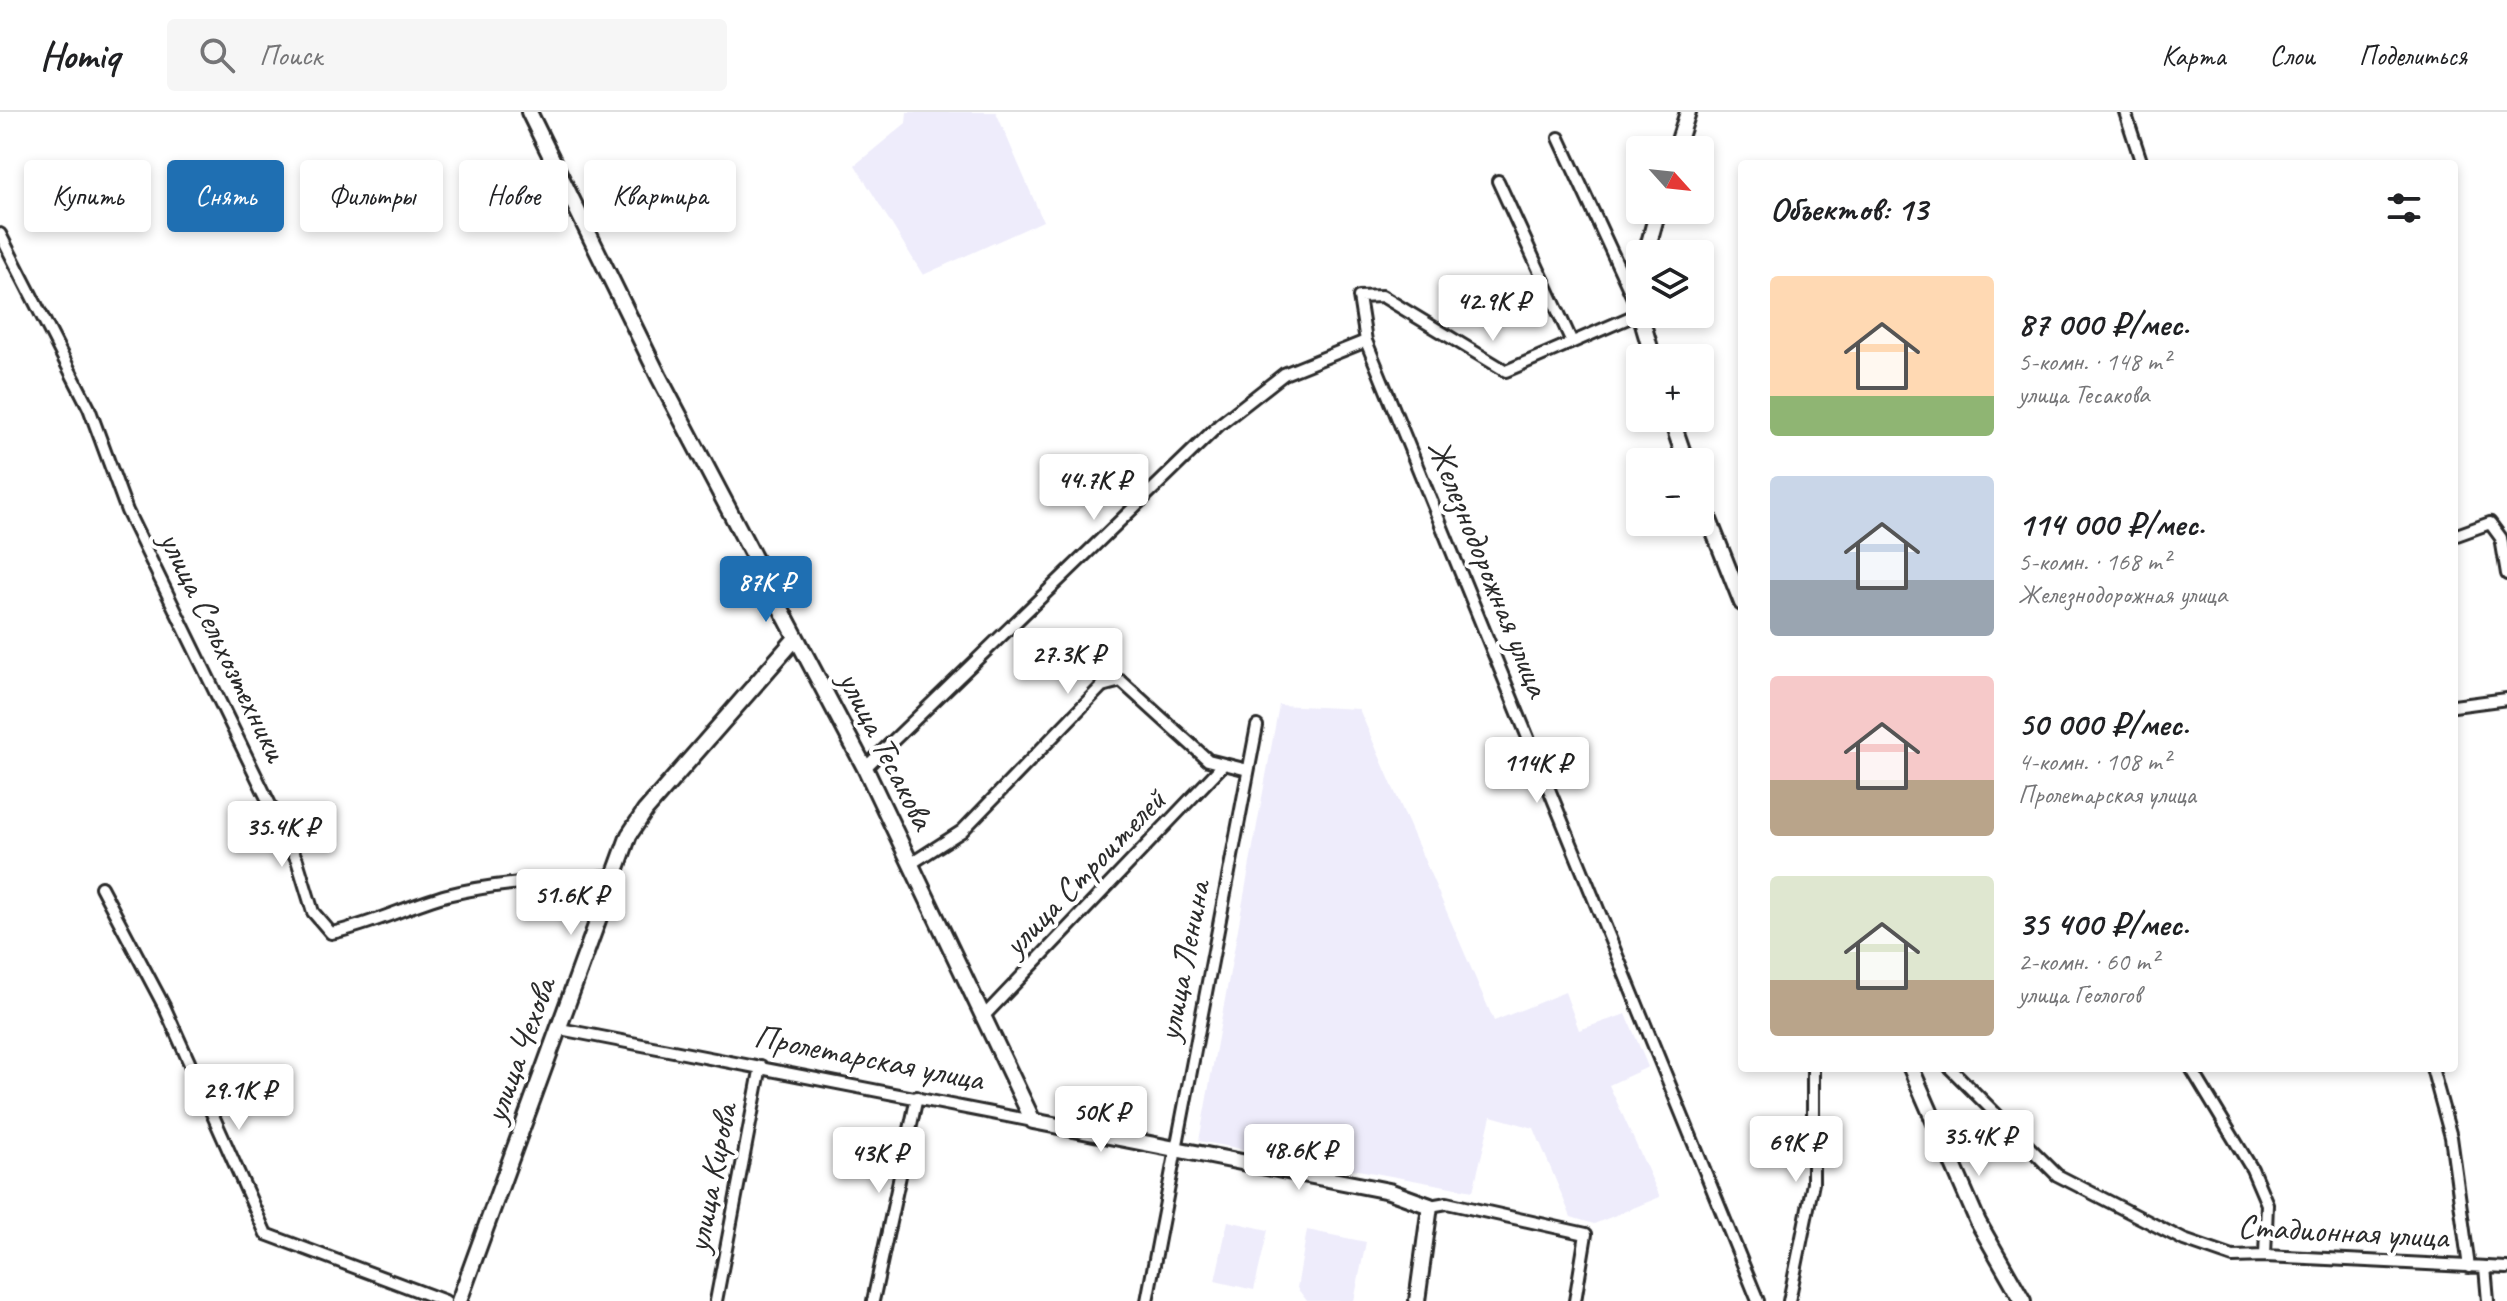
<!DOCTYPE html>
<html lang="ru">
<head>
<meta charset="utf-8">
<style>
  :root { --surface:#fff; --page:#f6f6f6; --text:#202124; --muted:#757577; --line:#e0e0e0; --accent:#1f6fb2 }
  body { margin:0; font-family:Caveat,sans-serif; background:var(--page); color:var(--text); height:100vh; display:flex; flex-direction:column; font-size:30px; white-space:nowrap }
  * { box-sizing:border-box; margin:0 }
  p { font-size:26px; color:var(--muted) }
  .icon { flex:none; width:44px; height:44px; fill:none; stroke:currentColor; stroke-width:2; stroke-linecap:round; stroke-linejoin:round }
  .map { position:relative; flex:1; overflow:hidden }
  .side { position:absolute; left:1738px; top:48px; width:720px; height:912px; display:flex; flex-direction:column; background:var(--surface); border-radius:8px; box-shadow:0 4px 12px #0003 }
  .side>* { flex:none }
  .guide { position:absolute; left:24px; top:48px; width:760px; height:72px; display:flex; gap:16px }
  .needle { width:52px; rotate:117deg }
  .controls { position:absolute; left:1626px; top:24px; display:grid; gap:16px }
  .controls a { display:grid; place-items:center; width:88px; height:88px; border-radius:8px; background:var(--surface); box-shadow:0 4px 12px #0003; font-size:40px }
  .price { position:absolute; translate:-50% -68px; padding:0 18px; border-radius:8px; background:#fff; color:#222; font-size:26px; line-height:52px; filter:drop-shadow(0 2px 4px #0008) }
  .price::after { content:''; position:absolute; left:50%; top:48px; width:24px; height:18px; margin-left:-12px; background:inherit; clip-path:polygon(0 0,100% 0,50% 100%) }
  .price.on { background:var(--accent); color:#fff }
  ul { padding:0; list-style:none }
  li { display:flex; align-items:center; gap:24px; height:200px; padding:0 32px }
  li span { display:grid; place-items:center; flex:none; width:224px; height:160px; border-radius:8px; color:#555 }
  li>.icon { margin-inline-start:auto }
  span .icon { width:96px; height:96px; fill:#fffc; stroke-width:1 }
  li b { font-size:34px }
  h2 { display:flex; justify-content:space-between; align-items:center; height:96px; padding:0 32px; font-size:34px }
  .pill { padding:0 28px; border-radius:8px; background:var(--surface); box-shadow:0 4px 12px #0003; font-size:28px; line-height:72px }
  .pill.on { background:var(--accent); color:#fff }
  header { display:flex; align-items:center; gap:48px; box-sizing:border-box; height:112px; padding:0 40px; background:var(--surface); border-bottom:2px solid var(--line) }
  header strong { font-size:38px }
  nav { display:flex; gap:44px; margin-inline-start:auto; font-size:28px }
  .search { width:560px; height:72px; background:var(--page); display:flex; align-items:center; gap:20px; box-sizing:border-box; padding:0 28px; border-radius:8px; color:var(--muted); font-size:30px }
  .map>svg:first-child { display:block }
  .built { fill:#eeecfb }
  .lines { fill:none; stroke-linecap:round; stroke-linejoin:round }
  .street-casing { stroke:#2b2b2b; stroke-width:16 }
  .secondary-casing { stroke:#2b2b2b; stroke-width:20 }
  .street { stroke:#fff; stroke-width:10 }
  .secondary { stroke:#fff; stroke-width:14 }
  .labels { text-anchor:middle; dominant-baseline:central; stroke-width:8; stroke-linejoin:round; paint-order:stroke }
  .street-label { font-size:34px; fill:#2b2b2b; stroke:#fff }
</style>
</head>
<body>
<header>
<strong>Homiq</strong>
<div class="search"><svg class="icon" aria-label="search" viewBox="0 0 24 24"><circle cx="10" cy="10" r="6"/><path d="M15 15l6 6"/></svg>Поиск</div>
<nav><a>Карта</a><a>Слои</a><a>Поделиться</a></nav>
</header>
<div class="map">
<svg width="2507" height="1189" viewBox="0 0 2507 1189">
  <rect width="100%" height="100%" fill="#fff"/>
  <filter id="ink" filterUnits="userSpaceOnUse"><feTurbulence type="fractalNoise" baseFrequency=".0125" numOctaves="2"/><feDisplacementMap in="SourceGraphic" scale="16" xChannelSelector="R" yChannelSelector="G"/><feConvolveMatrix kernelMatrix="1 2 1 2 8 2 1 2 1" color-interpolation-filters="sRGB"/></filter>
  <g filter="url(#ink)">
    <path class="built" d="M907 0H996L1043 109 923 163 855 53 906 11Z
      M1279 593 1359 597 1494 909 1565 880 1579 918 1626 902 1648 955 1609 973 1660 1085 1594 1112 1571 1105 1534 1016 1491 1004 1473 1079 1199 1029Z
      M1228 1109 1268 1118 1254 1178 1215 1169Z
      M1307 1118 1366 1130 1354 1189H1307L1297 1176Z"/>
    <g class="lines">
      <defs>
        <path id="street" d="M2125 0 2142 52
          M1559 26 1640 201 1506 259 1382 184 1359 185 1366 229 1758 1189
          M1498 69 1572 230
          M0 122 89 296 127 399 297 748 313 800 331 821C371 813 407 794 447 783 500 770 558 768 612 764
          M2454 424 2490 411 2501 426 2507 462
          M2454 594 2507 587
          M865 656 1219 313 1284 262 1366 229
          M912 751 962 719 1102 574 1121 569 1208 648 1248 658
          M101 775 164 894 266 1122 445 1189
          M983 905 1223 653
          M560 917 1033 1009
          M1950 956 2057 1063 2184 1128 2233 1145 2265 1144 2507 1156
          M2191 956 2252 1057 2267 1092 2265 1144
          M2432 956 2451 1025 2469 1155
          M1430 1094 1447 1091 1586 1122 1575 1189
          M2485 1155 2488 1189
          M716 1189 761 954
          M873 1189 917 985
          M1147 1189 1257 614
          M1789 1189 1813 1071V956"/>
        <path id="secondary" d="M529 0 659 265 865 656 1033 1009 1389 1079 1430 1094 1417 1189
          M1676 38 1688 0
          M1646 142 1658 98
          M1640 202 1653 246
          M1671 306 1686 350
          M1700 385 1742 491
          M1911 956 1978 1110 2023 1189
          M459 1189 629 723 645 699 795 527"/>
      </defs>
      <use href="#street" class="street-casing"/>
      <use href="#secondary" class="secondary-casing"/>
      <use href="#street" class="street"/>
      <use href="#secondary" class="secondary"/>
    </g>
  </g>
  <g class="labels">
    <g class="street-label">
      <text transform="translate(1489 456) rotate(68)">Железнодорожная улица</text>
      <text transform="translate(224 534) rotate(64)">улица Сельхозтехники</text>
      <text transform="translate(887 638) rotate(63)">улица Тесакова</text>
      <text transform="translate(1084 760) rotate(-46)">улица Строителей</text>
      <text transform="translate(1183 849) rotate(-79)">улица Ленина</text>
      <text transform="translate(519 938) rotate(-70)">улица Чехова</text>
      <text transform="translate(869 945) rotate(11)">Пролетарская улица</text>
      <text transform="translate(711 1066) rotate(-79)">улица Кирова</text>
      <text transform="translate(2343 1119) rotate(3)">Стадионная улица</text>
    </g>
  </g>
</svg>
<div class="controls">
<a><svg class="needle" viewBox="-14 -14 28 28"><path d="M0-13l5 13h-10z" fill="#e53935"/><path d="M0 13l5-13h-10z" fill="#757577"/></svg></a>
<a><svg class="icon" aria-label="layers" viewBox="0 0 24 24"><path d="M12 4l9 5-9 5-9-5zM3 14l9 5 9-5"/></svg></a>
<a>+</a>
<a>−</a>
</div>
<b class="price" style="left:1493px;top:231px">42.9K ₽</b>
<b class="price" style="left:1094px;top:410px">44.7K ₽</b>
<b class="price on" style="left:766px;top:512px">87K ₽</b>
<b class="price" style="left:1068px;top:584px">27.3K ₽</b>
<b class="price" style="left:1537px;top:693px">114K ₽</b>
<b class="price" style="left:282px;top:757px">35.4K ₽</b>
<b class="price" style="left:571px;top:825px">51.6K ₽</b>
<b class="price" style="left:239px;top:1020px">29.1K ₽</b>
<b class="price" style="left:1101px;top:1042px">50K ₽</b>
<b class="price" style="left:1979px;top:1066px">35.4K ₽</b>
<b class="price" style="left:1796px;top:1072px">69K ₽</b>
<b class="price" style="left:1299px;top:1080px">48.6K ₽</b>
<b class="price" style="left:879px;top:1083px">43K ₽</b>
<div class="guide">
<a class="pill">Купить</a>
<a class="pill on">Снять</a>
<a class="pill">Фильтры</a>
<a class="pill">Новое</a>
<a class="pill">Квартира</a>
</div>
<section class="side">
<h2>Объектов: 13<svg class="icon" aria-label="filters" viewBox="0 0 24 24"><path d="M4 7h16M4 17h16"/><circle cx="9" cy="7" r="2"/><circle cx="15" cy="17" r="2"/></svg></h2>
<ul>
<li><span style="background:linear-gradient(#ffd9b3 75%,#8fb573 0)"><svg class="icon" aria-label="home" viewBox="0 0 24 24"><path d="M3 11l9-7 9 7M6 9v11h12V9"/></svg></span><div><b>87 000 ₽/мес.</b><p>5-комн. · 148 m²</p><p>улица Тесакова</p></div></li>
<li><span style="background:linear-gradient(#c9d6e8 65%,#9aa5b1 0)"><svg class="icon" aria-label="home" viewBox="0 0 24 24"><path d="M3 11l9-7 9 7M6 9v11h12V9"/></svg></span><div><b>114 000 ₽/мес.</b><p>5-комн. · 168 m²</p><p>Железнодорожная улица</p></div></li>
<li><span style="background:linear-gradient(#f6c9c9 65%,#b9a48a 0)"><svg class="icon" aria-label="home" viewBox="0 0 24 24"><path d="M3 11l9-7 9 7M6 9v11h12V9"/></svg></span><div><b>50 000 ₽/мес.</b><p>4-комн. · 108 m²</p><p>Пролетарская улица</p></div></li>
<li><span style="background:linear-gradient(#dfe7d0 65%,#b9a48a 0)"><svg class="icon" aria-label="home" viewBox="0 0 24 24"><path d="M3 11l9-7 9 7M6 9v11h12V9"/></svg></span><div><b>35 400 ₽/мес.</b><p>2-комн. · 60 m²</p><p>улица Геологов</p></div></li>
</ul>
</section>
</div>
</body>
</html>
